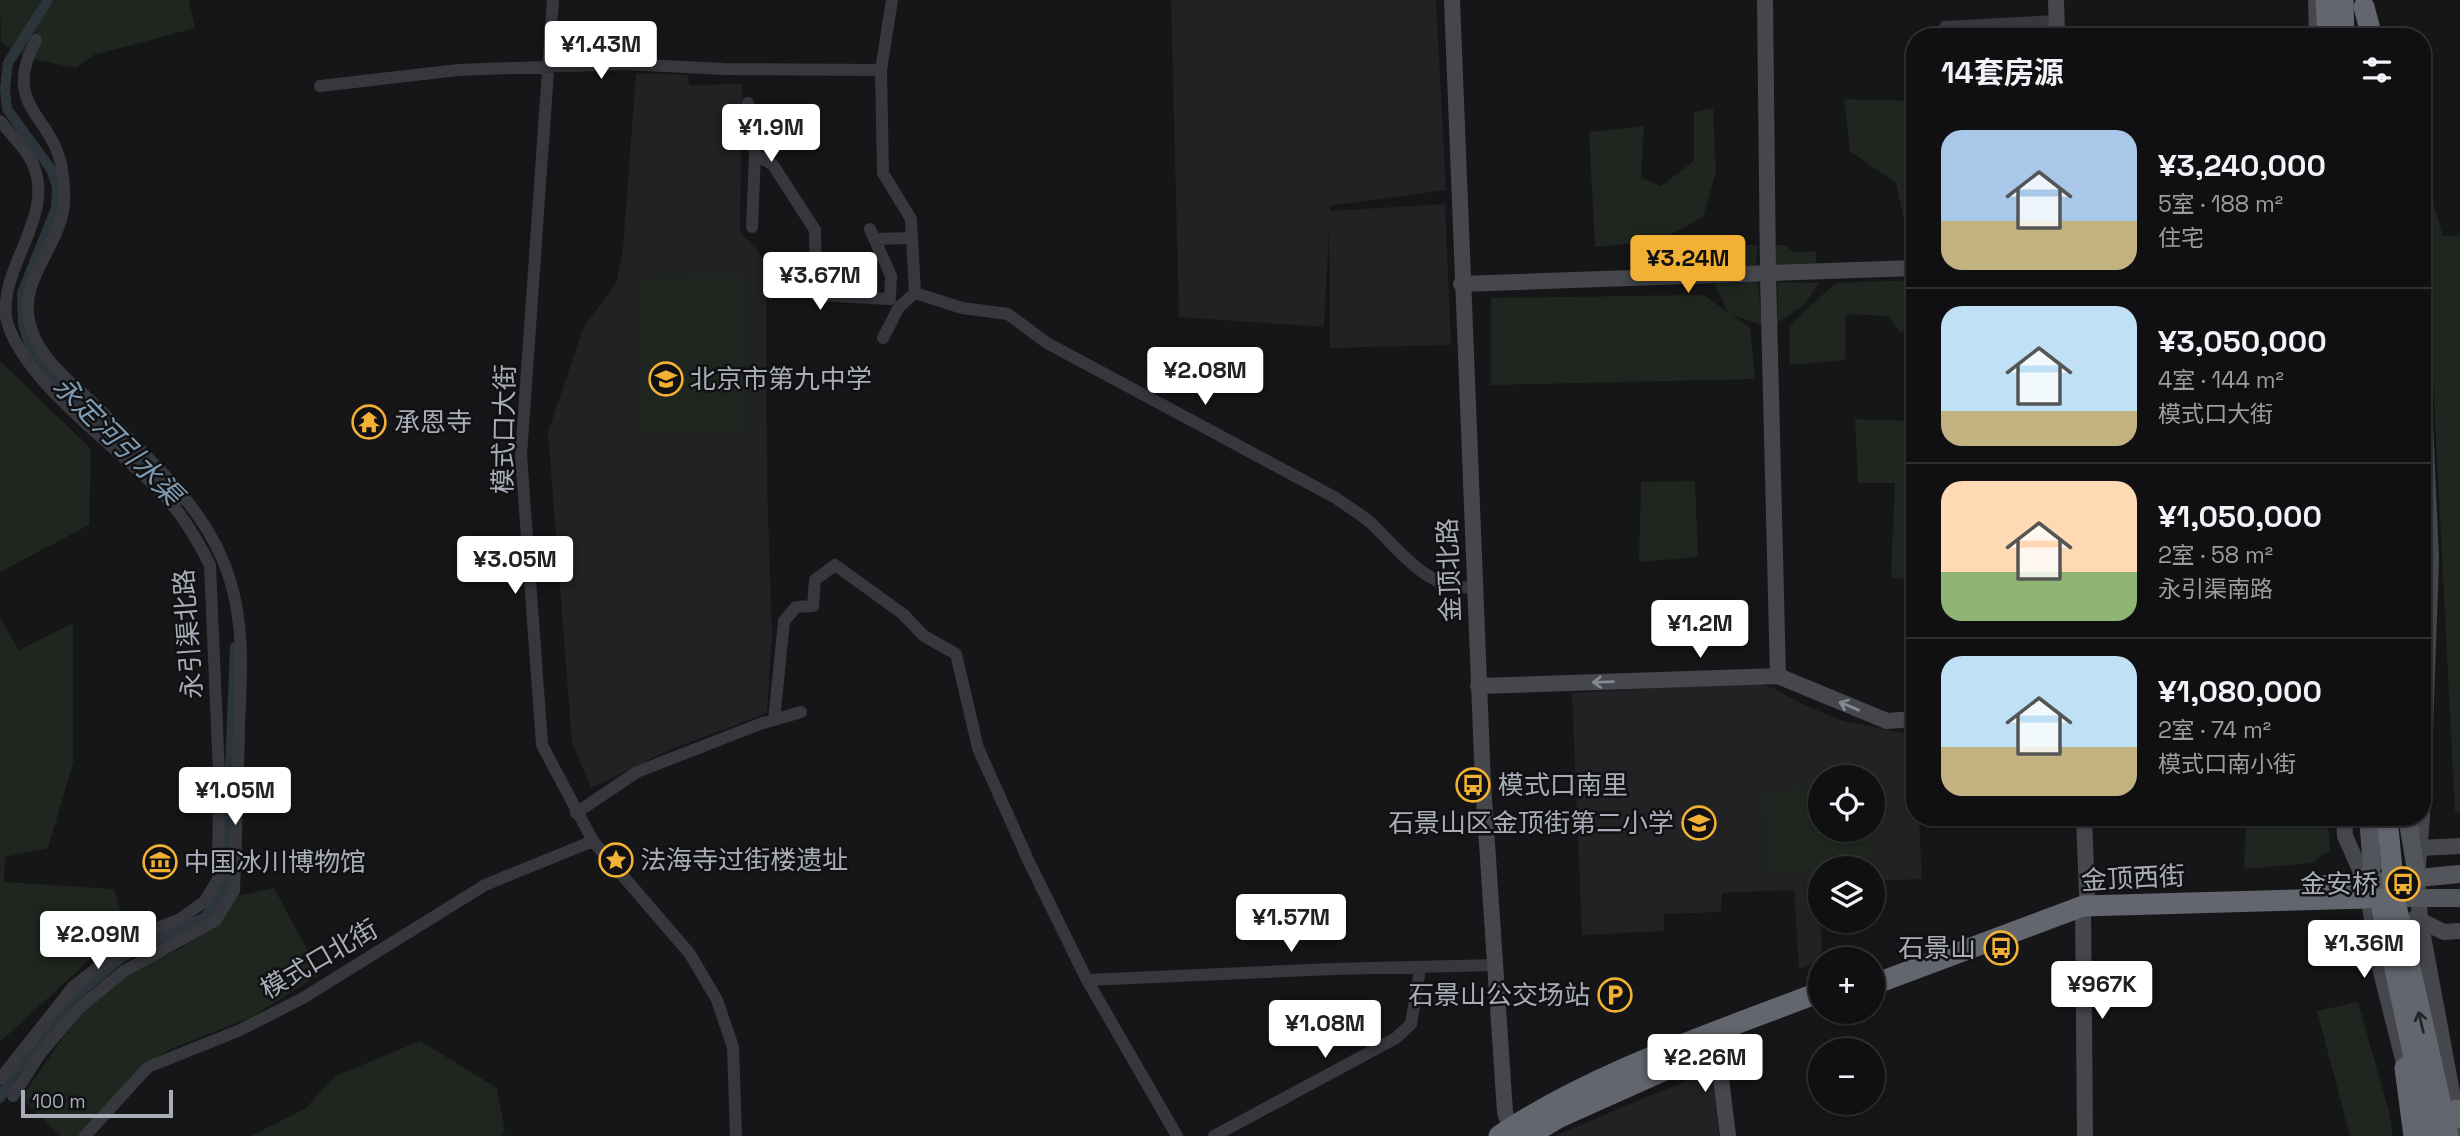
<!DOCTYPE html>
<html lang="zh">
<head>
<meta charset="utf-8">
<style>
  :root { --surface:#101012; --page:#19191b; --text:#f1f3f6; --muted:#9c9d9f; --line:#303032; --accent:#f2b134 }
  body { margin:0; font-family:"Space Grotesk","Noto Sans SC",sans-serif; background:var(--page); color:var(--text); height:100vh; display:flex; flex-direction:column; font-size:26px; white-space:nowrap }
  * { box-sizing:border-box; margin:0 }
  p { font-size:23px; color:var(--muted) }
  .icon { flex:none; width:38px; height:38px; fill:none; stroke:currentColor; stroke-width:2; stroke-linecap:round; stroke-linejoin:round }
  .map { position:relative; flex:1; overflow:hidden }
  .drawer { position:absolute; left:1906px; top:28px; width:525px; height:798px; display:flex; flex-direction:column; background:var(--surface); border-radius:28px; box-shadow:0 2px 5px #0004,0 0 0 2px var(--line) }
  .drawer>* { flex:none }
  .controls { position:absolute; left:1808px; top:765px; display:grid; gap:14px }
  .controls a { display:grid; place-items:center; width:77px; height:77px; border-radius:50%; background:var(--surface); box-shadow:0 2px 5px #0004,0 0 0 2px var(--line); font-size:35px }
  .scale { position:absolute; left:21px; bottom:18px; width:152px; box-sizing:border-box; padding-left:7px; border:4px solid #a8adb8; border-top:0; font-size:19px; line-height:24px; white-space:nowrap; color:#a8adb8; -webkit-text-stroke:5px #111113; paint-order:stroke }
  .price { position:absolute; translate:-50% -60px; padding:0 16px; border-radius:7px; background:#fff; color:#222; font-size:23px; line-height:46px; filter:drop-shadow(0 2px 4px #0008) }
  .price::after { content:''; position:absolute; left:50%; top:42px; width:21px; height:16px; margin-left:-10px; background:inherit; clip-path:polygon(0 0,100% 0,50% 100%) }
  .price.current { background:var(--accent); color:#111 }
  ul { padding:0; list-style:none }
  li { display:flex; align-items:center; gap:21px; height:175px; padding:0 35px }
  li+li { border-top:2px solid var(--line) }
  li span { display:grid; place-items:center; flex:none; width:196px; height:140px; border-radius:21px; color:#555 }
  li>.icon { margin-inline-start:auto }
  span .icon { width:84px; height:84px; fill:#fffc; stroke-width:1 }
  li b { font-size:30px }
  h2 { display:flex; justify-content:space-between; align-items:center; height:84px; padding:0 35px; font-size:30px }
  .map>svg:first-child { display:block }
  .built { fill:#222225; fill-rule:evenodd }
  .green { fill:#1e261f }
  .lines { fill:none; stroke-linecap:round; stroke-linejoin:round }
  .canal { stroke:#2c353c; stroke-width:10 }
  .street { stroke:#37383d; stroke-width:12 }
  .secondary { stroke:#45474d; stroke-width:16 }
  .primary { stroke:#53555c; stroke-width:18 }
  .highway { stroke:#63666e; stroke-width:21 }
  .highway-bridge { stroke:#63666e; stroke-width:21 }
  .oneway { stroke:#858993 }
  .oneway2 { stroke:#26262a }
  .labels { text-anchor:middle; dominant-baseline:central; stroke-width:5; stroke-linejoin:round; paint-order:stroke }
  .poi-label { font-size:26px; fill:#a8adb8; stroke:#111113; text-anchor:start }
  .street-label { font-size:26px; fill:#a8adb8; stroke:#111113 }
  .water-label { font-size:28px; font-style:italic; fill:#7f9bb3; stroke:#111113 }
</style>
</head>
<body>
<div class="map">
<svg width="2460" height="1136" viewBox="0 0 2460 1136">
  <rect width="100%" height="100%" fill="#161618"/>
  <path class="built" d="M1171 0H1436L1446 190 1330 206V211L1445 204 1451 345 1330 348 1329 230 1324 327 1179 317Z
    M636 73 688 75 689 85 742 84 740 232 756 247 766 266 767 481 772 636 767 713 667 751 591 788 572 743 548 432 584 326 616 283 623 248Z
    M1737 683H1759L1775 689 1806 706 1843 721 1914 735V817H1919L1922 879 1873 881 1872 868H1820L1822 959 1799 969 1794 890 1722 893 1721 912 1664 914V931L1582 935 1572 693ZM1820 777H1872V830H1820Z
    M1712 1070 1719 1136H1556L1561 1133Z"/>
  <path class="green" d="M0 0H189L195 28 94 55 76 68 25 57 1 43Z
    M1844 99 1914 101V244H1909L1896 183 1850 151Z
    M1713 108 1716 172 1703 217 1659 241 1595 247 1589 132 1644 126 1641 178 1661 186 1694 161V112Z
    M2433 203 2443 236 2460 235V812H2455L2431 341 2422 304V206Z
    M1757 245 1756 267 1715 268 1716 263 1726 264 1724 246Z
    M1771 245H1785L1795 253 1816 251V266L1775 268Z
    M746 275 747 431 642 433 640 277Z
    M1914 280V331L1899 332 1889 316 1846 314 1845 360 1790 365 1789 326 1835 283Z
    M1758 282 1762 325 1732 315 1750 328 1755 379 1491 385V298L1703 295 1728 312 1714 283Z
    M1778 282 1819 283 1804 305 1777 323Z
    M0 358 1 362 91 449 89 525 0 572Z
    M1855 419 1914 421V579L1891 578 1895 483H1858Z
    M1695 481 1698 557 1639 562 1641 482Z
    M0 618 19 650 73 623V763L48 848 5 857 4 882 114 889 125 927 0 1042Z
    M1820 787V830H1869L1871 868H1820V873L1767 876 1763 790Z
    M2246 817H2328L2330 850 2312 863 2244 869Z
    M274 888 320 974 250 1018 170 1049 145 1065 80 1136H61L21 1098 81 1012 128 973 183 947 215 926 237 896Z
    M2358 1002 2389 1112 2393 1136H2350L2317 1011Z
    M420 1041 497 1088 505 1132 501 1136H251L306 1108 335 1076Z"/>
  <g class="lines">
    <path class="canal" d="M48 0 8 63 5 89 7 109 51 169 57 187 56 208 22 293 23 324 30 347 65 391 181 500
      M0 1098 16 1070 70 1001 122 957 205 917 225 889 235 647"/>
    <path class="street" d="M553 0 521 455 542 745 593 841 690 954 717 1000 733 1047 736 1136
      M892 0 881 70 883 173 911 219 915 293
      M1945 27 2057 21
      M320 86 458 70 624 64 724 69 881 70
      M748 103 755 154 752 227
      M0 121C10 133 22 145 30 158 60 212 0 263 6 317 19 379 119 448 163 494 183 515 197 539 210 565L219 774 218 879 205 901 180 919 139 935 73 987 0 1079
      M755 154 773 165 815 230 816 295 890 299 891 276 870 229
      M875 239 912 238
      M915 293 962 308 1008 314 1047 343 1336 498C1348 507 1361 514 1372 524 1401 552 1429 592 1474 587
      M883 338 899 307 915 293
      M774 720 784 621 796 607 813 606 815 580 835 565 903 614 924 636 956 654 978 748 1029 862 1087 980 1177 1136
      M576 813 637 772 760 724 801 712
      M1087 980 1333 969 1495 965
      M13 1096 40 1054 79 1008 124 971 215 921 234 891C236 837 238 782 239 727 241 677 245 628 230 580 209 509 147 457 96 406 70 381 36 357 29 320 21 280 54 252 62 216 66 201 64 184 62 169 53 114 0 107 36 40
      M85 1136 148 1067 238 1031 303 998 485 885 593 841
      M1214 1136 1396 1038 1411 1024 1420 969"/>
    <path class="secondary" d="M1452 0 1483 784 1505 1112 1513 1136
      M1765 0 1768 274 1778 676
      M2056 0 2057 37
      M2316 0 2317 37
      M1461 284 1914 268
      M2422 355 2431 559 2422 816
      M1478 686 1778 676 1887 721 1914 719
      M2084 817 2087 894
      M2344 817 2345 836 2366 883 2381 972 2408 1079
      M2422 817 2417 876 2420 920 2460 1135
      M2414 852 2420 848 2460 846
      M2083 906 2085 1136
      M2415 918 2444 932 2460 931
      M1717 1046 1728 1136"/>
    <path class="primary" d="M2407 817 2417 876
      M2366 883 2460 874
      M2366 883 2372 867 2368 817
      M2383 898H2460"/>
    <path class="highway" d="M2343 0 2344 37
      M2319 886 2366 883
      M1872 985 2083 906 2368 898
      M2405 1068 2414 1136
      M2457 1110 2460 1118
      M1499 1136C1593 1072 1715 1033 1820 992
      M1528 1136 1558 1118 1703 1053"/>
    <path class="highway-bridge" d="M2326 0 2328 37
      M2364 7 2372 37
      M2387 817 2395 901 2448 1136
      M2380 899 2431 1136"/>
  </g>
  <defs><path id="oneway-shaft" d="M-6 0H5M1.5-3L5.5 0L1.5 3" fill="none" stroke-width="1.6" stroke-linecap="round" stroke-linejoin="round" transform="scale(1.75)"/></defs>
  <g class="oneway">
    <use href="#oneway-shaft" transform="translate(1603 682) rotate(178)"/>
    <use href="#oneway-shaft" transform="translate(1849 706) rotate(-157)"/>
  </g>
  <use class="oneway2" href="#oneway-shaft" transform="translate(2421 1022) rotate(-103)"/>
  <defs>
    <symbol id="school-ring" viewBox="-11 -11 22 22"><circle r="9.5" fill="#111113" stroke="#f2b134" stroke-width="1.5"/><path d="M0-5L7-2L0 1L-7-2ZM-4 1L0 2.5L4 1V4Q0 6-4 4Z" fill="#f2b134"/></symbol>
    <symbol id="temple-ring" viewBox="-11 -11 22 22"><circle r="9.5" fill="#111113" stroke="#f2b134" stroke-width="1.5"/><path d="M0-6L5-2H3V0L6.5 2.5H4V6H1.5V3h-3V6H-4V2.5H-6.5L-3 0V-2H-5Z" fill="#f2b134"/></symbol>
    <symbol id="bus-ring" viewBox="-11 -11 22 22"><circle r="9.5" fill="#111113" stroke="#f2b134" stroke-width="1.5"/><path d="M-5-6H5V4H4V6H2V4H-2V6H-4V4H-5ZM-3.5-4V0h7V-4ZM-3.5 1.2v1.5H-2V1.2ZM2 1.2v1.5H3.5V1.2Z" fill="#f2b134"/></symbol>
    <symbol id="sight-ring" viewBox="-11 -11 22 22"><circle r="9.5" fill="#111113" stroke="#f2b134" stroke-width="1.5"/><path d="M0-6L1.8-2.2L6-1.7L2.9 1.2L3.7 5.4L0 3.3L-3.7 5.4L-2.9 1.2L-6-1.7L-1.8-2.2Z" fill="#f2b134"/></symbol>
    <symbol id="museum-ring" viewBox="-11 -11 22 22"><circle r="9.5" fill="#111113" stroke="#f2b134" stroke-width="1.5"/><path d="M0-6L6-3V-2H-6V-3ZM-5-1h2V3h-2ZM-1-1h2V3h-2ZM3-1h2V3H3ZM-6 4H6V6H-6Z" fill="#f2b134"/></symbol>
    <symbol id="parking-ring" viewBox="-11 -11 22 22"><circle r="9.5" fill="#111113" stroke="#f2b134" stroke-width="1.5"/><path d="M-3.5-5.5H1a3.5 3.5 0 0 1 0 7H-1V5.5H-3.5ZM-1-3.4V-.6H.8a1.4 1.4 0 0 0 0-2.8Z" fill="#f2b134"/></symbol>
  </defs>
  <g fill-rule="evenodd">
    <use href="#school-ring" x="647" y="360" width="38" height="38"/>
    <use href="#temple-ring" x="350" y="403" width="38" height="38"/>
    <use href="#bus-ring" x="1454" y="766" width="38" height="38"/>
    <use href="#school-ring" x="1680" y="804" width="38" height="38"/>
    <use href="#sight-ring" x="597" y="841" width="38" height="38"/>
    <use href="#museum-ring" x="141" y="843" width="38" height="38"/>
    <use href="#bus-ring" x="2384" y="865" width="38" height="38"/>
    <use href="#bus-ring" x="1982" y="929" width="38" height="38"/>
    <use href="#parking-ring" x="1596" y="976" width="38" height="38"/>
  </g>
  <g class="labels">
    <g class="poi-label">
      <text x="690" y="379">北京市第九中学</text>
      <text x="394" y="422">承恩寺</text>
      <text x="1498" y="785">模式口南里</text>
      <text x="1674" y="823" text-anchor="end">石景山区金顶街第二小学</text>
      <text x="640" y="860">法海寺过街楼遗址</text>
      <text x="184" y="862">中国冰川博物馆</text>
      <text x="2378" y="884" text-anchor="end">金安桥</text>
      <text x="1976" y="948" text-anchor="end">石景山</text>
      <text x="1590" y="995" text-anchor="end">石景山公交场站</text>
    </g>
    <g class="street-label">
      <text transform="translate(504 429) rotate(-89)">模式口大街</text>
      <text transform="translate(1449 570) rotate(-92)">金顶北路</text>
      <text transform="translate(188 634) rotate(-94)">永引渠北路</text>
      <text transform="translate(2133 878) rotate(-3)">金顶西街</text>
      <text transform="translate(319 959) rotate(-30)">模式口北街</text>
    </g>
    <g class="water-label">
      <text transform="translate(118 440) rotate(45)">永定河引水渠</text>
    </g>
  </g>
</svg>
<div class="controls">
<a><svg class="icon" aria-label="locate" viewBox="0 0 24 24"><circle cx="12" cy="12" r="6"/><path d="M12 2v4M12 18v4M2 12h4M18 12h4"/></svg></a>
<a><svg class="icon" aria-label="layers" viewBox="0 0 24 24"><path d="M12 4l9 5-9 5-9-5zM3 14l9 5 9-5"/></svg></a>
<a>+</a>
<a>−</a>
</div>
<div class="scale">100 m</div>
<b class="price" style="left:601px;top:81px">¥1.43M</b>
<b class="price" style="left:771px;top:164px">¥1.9M</b>
<b class="price current" style="left:1688px;top:295px">¥3.24M</b>
<b class="price" style="left:820px;top:312px">¥3.67M</b>
<b class="price" style="left:1205px;top:407px">¥2.08M</b>
<b class="price" style="left:515px;top:596px">¥3.05M</b>
<b class="price" style="left:1700px;top:660px">¥1.2M</b>
<b class="price" style="left:235px;top:827px">¥1.05M</b>
<b class="price" style="left:1291px;top:954px">¥1.57M</b>
<b class="price" style="left:98px;top:971px">¥2.09M</b>
<b class="price" style="left:2364px;top:980px">¥1.36M</b>
<b class="price" style="left:2102px;top:1021px">¥967K</b>
<b class="price" style="left:1325px;top:1060px">¥1.08M</b>
<b class="price" style="left:1705px;top:1094px">¥2.26M</b>
<section class="drawer">
<h2>14套房源<svg class="icon" aria-label="filters" viewBox="0 0 24 24"><path d="M4 7h16M4 17h16"/><circle cx="9" cy="7" r="2"/><circle cx="15" cy="17" r="2"/></svg></h2>
<ul>
<li><span style="background:linear-gradient(#a9c7e8 65%,#c2b280 0)"><svg class="icon" aria-label="home" viewBox="0 0 24 24"><path d="M3 11l9-7 9 7M6 9v11h12V9"/></svg></span><div><b>¥3,240,000</b><p>5室 · 188 m²</p><p>住宅</p></div></li>
<li><span style="background:linear-gradient(#bfe0f5 75%,#c2b280 0)"><svg class="icon" aria-label="home" viewBox="0 0 24 24"><path d="M3 11l9-7 9 7M6 9v11h12V9"/></svg></span><div><b>¥3,050,000</b><p>4室 · 144 m²</p><p>模式口大街</p></div></li>
<li><span style="background:linear-gradient(#ffd9b3 65%,#8fb573 0)"><svg class="icon" aria-label="home" viewBox="0 0 24 24"><path d="M3 11l9-7 9 7M6 9v11h12V9"/></svg></span><div><b>¥1,050,000</b><p>2室 · 58 m²</p><p>永引渠南路</p></div></li>
<li><span style="background:linear-gradient(#bfe0f5 65%,#c2b280 0)"><svg class="icon" aria-label="home" viewBox="0 0 24 24"><path d="M3 11l9-7 9 7M6 9v11h12V9"/></svg></span><div><b>¥1,080,000</b><p>2室 · 74 m²</p><p>模式口南小街</p></div></li>
</ul>
</section>
</div>
</body>
</html>
